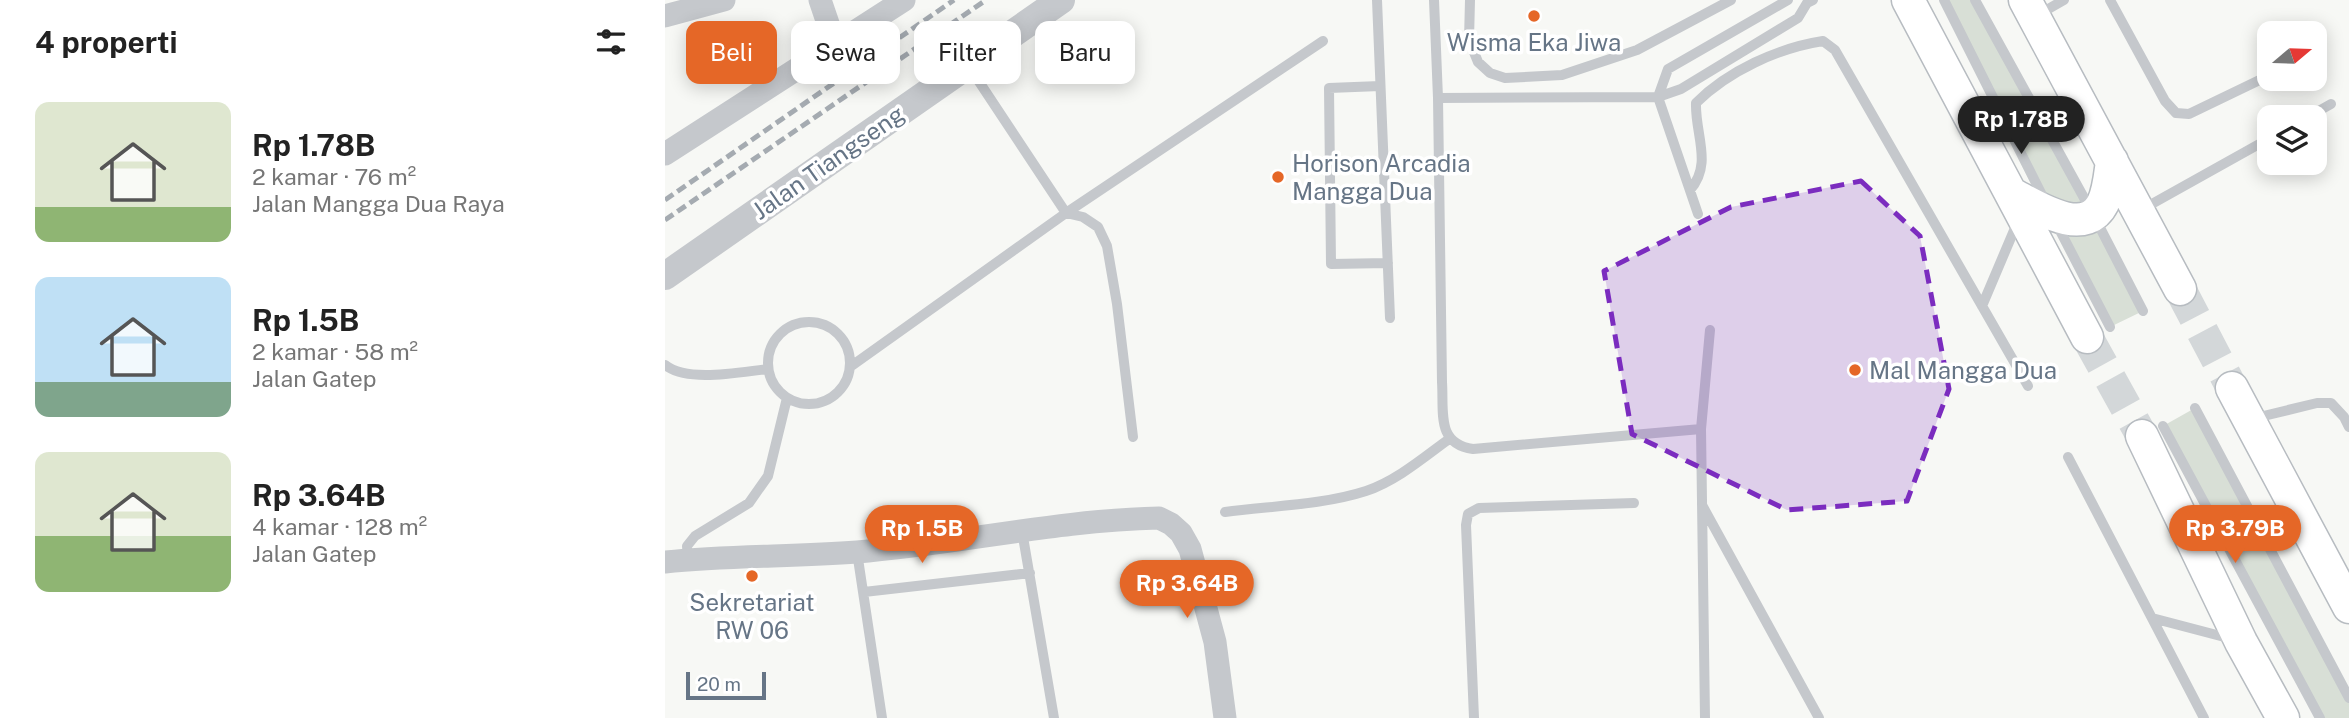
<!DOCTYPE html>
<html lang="id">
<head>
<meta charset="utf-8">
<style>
  :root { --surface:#fff; --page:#f6f6f6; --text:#222; --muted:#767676; --accent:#e56727 }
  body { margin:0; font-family:"Public Sans",sans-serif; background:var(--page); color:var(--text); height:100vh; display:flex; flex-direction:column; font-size:26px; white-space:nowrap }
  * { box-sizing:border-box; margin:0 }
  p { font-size:23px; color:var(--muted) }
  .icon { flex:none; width:38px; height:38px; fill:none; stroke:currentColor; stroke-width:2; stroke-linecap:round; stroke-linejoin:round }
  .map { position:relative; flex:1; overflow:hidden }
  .details { display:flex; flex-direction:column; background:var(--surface); width:665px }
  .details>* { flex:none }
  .banner { position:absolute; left:21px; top:21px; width:665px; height:63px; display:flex; gap:14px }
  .needle { width:46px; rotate:71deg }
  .tools { position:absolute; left:1592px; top:21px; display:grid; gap:14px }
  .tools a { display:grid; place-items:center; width:70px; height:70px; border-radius:14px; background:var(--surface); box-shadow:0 4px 18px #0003; font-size:35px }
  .scale { position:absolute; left:21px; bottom:18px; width:80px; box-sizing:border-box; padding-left:7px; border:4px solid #667586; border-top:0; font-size:19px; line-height:24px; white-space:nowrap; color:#667586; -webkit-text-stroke:5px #fff; paint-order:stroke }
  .price { position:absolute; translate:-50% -60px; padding:0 16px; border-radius:24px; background:var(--accent); color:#fff; font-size:23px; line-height:46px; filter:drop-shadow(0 2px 4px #0008) }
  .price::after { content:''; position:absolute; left:50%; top:42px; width:21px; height:16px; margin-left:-10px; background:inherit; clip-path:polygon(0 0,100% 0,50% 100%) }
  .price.active { background:#222; color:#fff }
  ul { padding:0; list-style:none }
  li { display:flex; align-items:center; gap:21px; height:175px; padding:0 35px }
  li span { display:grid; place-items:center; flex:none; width:196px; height:140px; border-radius:14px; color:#555 }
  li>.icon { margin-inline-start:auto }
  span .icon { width:84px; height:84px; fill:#fffc; stroke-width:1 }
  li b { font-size:30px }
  h2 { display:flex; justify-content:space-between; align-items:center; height:84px; padding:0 35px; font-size:30px }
  .pill { padding:0 24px; border-radius:14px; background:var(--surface); box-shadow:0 4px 18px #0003; font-size:24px; line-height:63px }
  .pill.active { background:var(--accent); color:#fff }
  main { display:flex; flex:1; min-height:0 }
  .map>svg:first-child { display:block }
  .green { fill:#d8dfd6 }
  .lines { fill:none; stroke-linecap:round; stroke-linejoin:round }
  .secondary-tunnel { stroke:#d3d7d9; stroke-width:32; stroke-dasharray:32 16; stroke-linecap:butt }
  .secondary-casing { stroke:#b7bcc1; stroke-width:35 }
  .service { stroke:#c5c8cc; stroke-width:10 }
  .minor { stroke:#c5c8cc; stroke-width:23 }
  .tertiary { stroke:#c5c8cc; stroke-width:28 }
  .secondary { stroke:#fff; stroke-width:32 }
  .rail { stroke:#a5abb1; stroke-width:5; stroke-dasharray:10 5; stroke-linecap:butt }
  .marked { fill:#7b2cbf; fill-opacity:0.2; stroke:#7b2cbf; stroke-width:5; stroke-dasharray:14 9; stroke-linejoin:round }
  .poi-dot { fill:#e56727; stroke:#fff; stroke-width:2.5 }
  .labels { text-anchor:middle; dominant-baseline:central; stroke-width:7; stroke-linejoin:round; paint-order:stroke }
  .poi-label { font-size:24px; fill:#667586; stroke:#fff }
  .street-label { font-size:24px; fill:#667586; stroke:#fff }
</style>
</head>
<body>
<main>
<section class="details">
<h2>4 properti<svg class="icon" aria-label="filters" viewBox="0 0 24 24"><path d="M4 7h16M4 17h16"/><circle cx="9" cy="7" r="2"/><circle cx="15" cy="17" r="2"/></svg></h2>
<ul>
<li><span style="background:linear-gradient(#dfe7d0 75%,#8fb573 0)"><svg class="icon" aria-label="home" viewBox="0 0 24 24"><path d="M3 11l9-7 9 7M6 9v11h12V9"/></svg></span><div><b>Rp 1.78B</b><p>2 kamar · 76 m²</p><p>Jalan Mangga Dua Raya</p></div></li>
<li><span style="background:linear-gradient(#bfe0f5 75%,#7fa58c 0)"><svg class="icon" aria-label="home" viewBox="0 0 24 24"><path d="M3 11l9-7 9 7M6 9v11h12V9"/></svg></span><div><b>Rp 1.5B</b><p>2 kamar · 58 m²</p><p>Jalan Gatep</p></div></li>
<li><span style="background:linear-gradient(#dfe7d0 60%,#8fb573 0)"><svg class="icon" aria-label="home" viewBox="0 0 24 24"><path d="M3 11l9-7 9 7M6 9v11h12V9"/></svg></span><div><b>Rp 3.64B</b><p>4 kamar · 128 m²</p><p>Jalan Gatep</p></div></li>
</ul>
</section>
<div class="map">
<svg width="1684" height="718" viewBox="0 0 1684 718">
  <rect width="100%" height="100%" fill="#f7f8f5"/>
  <path class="green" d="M1277 0H1310L1478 311 1445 327Z
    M1530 408 1684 701V718H1654L1498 426Z"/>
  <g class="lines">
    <path class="secondary-tunnel" d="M1515 289 1567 388
      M1422 337 1477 436"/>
    <defs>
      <path id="secondary" d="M1243 0 1422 337
        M1360 0 1515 289
        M1347 194C1372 207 1420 239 1438 203 1444 190 1445 175 1447 161
        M1567 388 1684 607
        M1477 436 1576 642 1618 718"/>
    </defs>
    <use href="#secondary" class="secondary-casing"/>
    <path class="service" d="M712 0 725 318
      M769 0 773 98 777 382C779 412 771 444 808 449L1036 429
      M805 0 804 40 813 62 825 73 840 78 897 75 972 50 1066 0
      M1279 0 1381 203
      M1310 0 1429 216 1478 311
      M1445 0 1500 101 1511 113 1524 114 1605 75
      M1371 16 1399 0
      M303 65 401 213 658 41
      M715 86 664 88 666 264 723 263
      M773 98 993 97 1003 69 1123 0
      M1643 117 1666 104
      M1025 190C1048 164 1030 135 1031 103 1063 71 1113 48 1158 41L1170 50 1363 386
      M1476 210 1605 138
      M1033 214 993 97 1016 89 1133 18 1142 3 1148 0
      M1390 221 1445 327
      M1317 306 1353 221
      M103 363a41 41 0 1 1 82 0a41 41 0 1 1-82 0Z
      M0 365C23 383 75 372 103 369
      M185 367 401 213 418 217 433 227 442 246 452 304 468 437
      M1530 408 1684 698
      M1586 419 1652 403H1666L1679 417 1684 427
      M1498 426 1655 718
      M1403 457 1539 718
      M1037 505 1154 718
      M560 512C605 506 658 505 701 491 731 481 758 458 784 439
      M357 531 389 718
      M192 552 217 718
      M23 560 22 546 30 536 84 503 103 476 122 398
      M199 592 365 573
      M1487 618 1567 639
      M809 718 801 525 803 514 814 508 969 503
      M1040 718 1036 429 1045 330"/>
    <path class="minor" d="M155 0 170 44
      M0 16 59 0
      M0 154 239 0
      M0 562C64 555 128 557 192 552 293 544 393 520 494 518L506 524 516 533 525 549 550 642 560 718"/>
    <path class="tertiary" d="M0 276 396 0"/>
    <use href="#secondary" class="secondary"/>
    <path class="rail" d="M0 200 289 0
      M0 220 321 0"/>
  </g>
  <path class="marked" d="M1196 181 1255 236 1284 389 1242 501 1122 510 967 434 939 271 1066 207Z"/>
  <g class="poi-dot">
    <circle cx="869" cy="16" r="7"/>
    <circle cx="613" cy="177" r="7"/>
    <circle cx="1190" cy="370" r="7"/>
    <circle cx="87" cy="576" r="7"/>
  </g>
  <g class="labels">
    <g class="poi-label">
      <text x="869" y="42">Wisma Eka Jiwa</text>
      <text x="627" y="163" text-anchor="start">Horison Arcadia<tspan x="627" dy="28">Mangga Dua</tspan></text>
      <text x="1204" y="370" text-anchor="start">Mal Mangga Dua</text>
      <text x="87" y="602">Sekretariat<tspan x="87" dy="28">RW 06</tspan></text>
    </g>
    <g class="street-label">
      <text transform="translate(163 162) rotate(-35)">Jalan Tiangseng</text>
    </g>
  </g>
</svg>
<div class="tools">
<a><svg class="needle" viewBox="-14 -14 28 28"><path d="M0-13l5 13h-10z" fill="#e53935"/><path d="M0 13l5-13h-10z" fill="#767676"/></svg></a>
<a><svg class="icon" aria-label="layers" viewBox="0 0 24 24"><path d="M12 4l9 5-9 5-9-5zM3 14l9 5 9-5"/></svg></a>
</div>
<div class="scale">20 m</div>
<b class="price active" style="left:1356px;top:156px">Rp 1.78B</b>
<b class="price" style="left:257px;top:565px">Rp 1.5B</b>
<b class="price" style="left:1570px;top:565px">Rp 3.79B</b>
<b class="price" style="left:522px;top:620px">Rp 3.64B</b>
<div class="banner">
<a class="pill active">Beli</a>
<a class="pill">Sewa</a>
<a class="pill">Filter</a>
<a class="pill">Baru</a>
</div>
</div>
</main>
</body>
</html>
